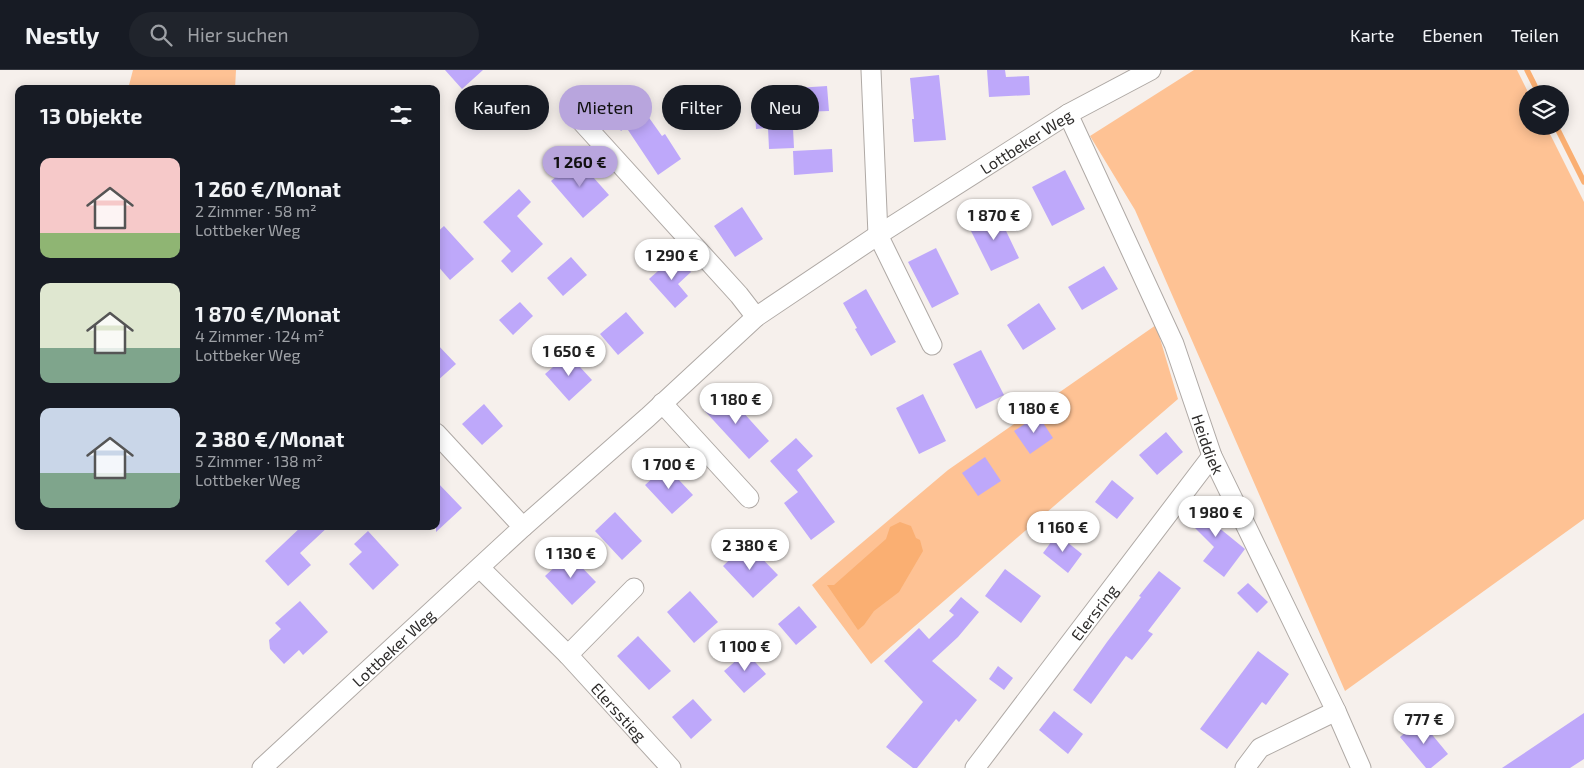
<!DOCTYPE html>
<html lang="de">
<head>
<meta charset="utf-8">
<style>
  :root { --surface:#171b24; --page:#20242c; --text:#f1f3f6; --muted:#9ea1a6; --line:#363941; --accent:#b8a5dd }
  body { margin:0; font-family:"Exo 2",sans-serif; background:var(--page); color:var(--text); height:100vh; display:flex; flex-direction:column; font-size:19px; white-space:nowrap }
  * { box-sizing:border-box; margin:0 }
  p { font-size:16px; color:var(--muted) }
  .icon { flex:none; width:28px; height:28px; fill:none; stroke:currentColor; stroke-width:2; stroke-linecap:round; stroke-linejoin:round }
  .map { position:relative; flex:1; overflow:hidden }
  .sheet { position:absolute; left:15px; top:15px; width:425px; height:445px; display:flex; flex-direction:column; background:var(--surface); border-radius:10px; box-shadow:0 2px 12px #0003 }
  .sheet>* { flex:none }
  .hud { position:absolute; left:455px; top:15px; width:475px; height:45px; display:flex; gap:10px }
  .tools { position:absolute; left:1519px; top:15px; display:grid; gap:10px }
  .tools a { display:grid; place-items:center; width:50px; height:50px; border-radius:50%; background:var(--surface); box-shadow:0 2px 12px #0003; font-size:25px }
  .price { position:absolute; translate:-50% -42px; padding:0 11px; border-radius:18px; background:#fff; color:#222; font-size:16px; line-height:32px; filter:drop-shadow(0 1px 2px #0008) }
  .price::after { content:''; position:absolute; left:50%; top:30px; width:15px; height:11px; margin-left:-8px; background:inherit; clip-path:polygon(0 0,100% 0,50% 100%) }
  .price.active { background:var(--accent); color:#111 }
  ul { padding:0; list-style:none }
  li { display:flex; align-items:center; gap:15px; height:125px; padding:0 25px }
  li span { display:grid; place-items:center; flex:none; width:140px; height:100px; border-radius:10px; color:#555 }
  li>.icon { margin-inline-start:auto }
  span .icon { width:60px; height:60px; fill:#fffc; stroke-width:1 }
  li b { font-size:21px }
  h2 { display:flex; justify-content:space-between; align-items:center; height:60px; padding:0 25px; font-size:21px }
  .tag { padding:0 18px; border-radius:22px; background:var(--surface); box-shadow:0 2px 12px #0003; font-size:18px; line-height:45px }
  .tag.active { background:var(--accent); color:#111 }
  header { display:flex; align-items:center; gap:30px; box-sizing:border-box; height:70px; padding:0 25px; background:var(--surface); border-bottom:1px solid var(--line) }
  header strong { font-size:24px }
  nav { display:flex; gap:28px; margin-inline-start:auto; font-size:18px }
  .search { width:350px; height:45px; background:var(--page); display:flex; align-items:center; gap:12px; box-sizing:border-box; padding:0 18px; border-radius:28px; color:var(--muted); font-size:19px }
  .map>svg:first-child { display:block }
  .green { fill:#fec294 }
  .water { fill:#faaf72 }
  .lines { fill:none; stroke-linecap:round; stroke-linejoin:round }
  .stream { stroke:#faaf72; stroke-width:5.5 }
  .building { fill:#bea8fa }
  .street-casing { stroke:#afa9a5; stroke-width:21 }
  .street { stroke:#fff; stroke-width:19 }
  .labels { text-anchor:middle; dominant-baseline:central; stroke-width:4.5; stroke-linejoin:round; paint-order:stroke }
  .street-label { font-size:16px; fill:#2e2c2b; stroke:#fff }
</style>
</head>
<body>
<header>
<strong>Nestly</strong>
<div class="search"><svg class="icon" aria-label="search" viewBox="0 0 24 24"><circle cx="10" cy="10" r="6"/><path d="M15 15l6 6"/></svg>Hier suchen</div>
<nav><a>Karte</a><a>Ebenen</a><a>Teilen</a></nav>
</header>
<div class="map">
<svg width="1584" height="698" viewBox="0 0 1584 698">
  <rect width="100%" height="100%" fill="#f6f0ec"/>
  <path class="green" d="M133 0H236L235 19H128Z
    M1194 0H1517L1529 24H1528V56H1546L1584 132V449L1345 621 1135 140 1090 66Z
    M1156 255 1178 329 871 594 812 515 948 400Z"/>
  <path class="water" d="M900 452 911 456 916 468 920 470 923 481 899 522 874 541 864 555 858 560 827 515H834L886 469 890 457Z"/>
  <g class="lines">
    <path class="stream" d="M1527 0 1539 24
      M1556 56 1584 112"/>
  </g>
  <path class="building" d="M445 0H483L462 19Z
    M987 0H1005L1006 7 1029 6 1030 25 989 27Z
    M939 5 946 70 914 72 912 49H914L910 8Z
    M827 16 829 41 799 42 797 18Z
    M630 21 662 66 665 64 681 89 658 105 626 57 621 61 605 38Z
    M792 38 794 78 769 79 768 58 756 59 755 41Z
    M832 79 833 102 794 105 793 81Z
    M577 89 609 125 583 148 551 111Z
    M1065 100 1085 139 1052 156 1032 117Z
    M519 119 531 132 517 146 543 174 512 203 501 191 511 181 483 152Z
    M742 137 763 169 735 187 714 156Z
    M997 142 1019 188 991 201 968 155Z
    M444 156 474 189 450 210 436 194V163Z
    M936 178 959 224 932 238 908 192Z
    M676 185 691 202 678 214 688 226 675 238 649 209Z
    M571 187 587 205 563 226 547 208Z
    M1104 196 1118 219 1082 240 1068 217Z
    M866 219 896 272 871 286 855 259 857 258 843 233Z
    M520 232 533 246 513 265 499 250Z
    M1039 233 1056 259 1023 280 1007 255Z
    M626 242 644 263 618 285 600 264Z
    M436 273 456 294 436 312Z
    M981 280 1004 325 976 339 953 294Z
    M568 284 592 310 569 331 545 304Z
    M724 321 769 371 749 389 703 339Z
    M923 324 946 371 919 384 896 338Z
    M484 334 503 356 482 375 462 354Z
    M1038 345 1053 368 1030 384 1014 361Z
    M1166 362 1183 382 1157 405 1139 385Z
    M796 368 813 386 797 400 835 452 811 470 784 433 798 422 770 391Z
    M985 387 1001 411 978 426 962 403Z
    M666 396 693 425 672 444 645 415Z
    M1112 410 1134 428 1117 449 1095 432Z
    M436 411 462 438 436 462Z
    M1208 428 1228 448 1218 457 1245 479 1224 507 1203 491 1214 477 1187 450Z
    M615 442 642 471 622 490 595 461Z
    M302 456H329L300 483 311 495 288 516 265 491Z
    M368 461 399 495 373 520 349 494 362 482 354 474Z
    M1057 464 1082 484 1068 503 1043 483Z
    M747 473 778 505 753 528 723 496Z
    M569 484 596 512 572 535 545 506Z
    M1005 499 1041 526 1021 553 985 526Z
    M1159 501 1181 518 1148 561 1153 564 1132 590 1126 586 1091 634 1073 620 1107 572 1141 527 1139 526Z
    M1248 513 1268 532 1257 543 1237 523Z
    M690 521 718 552 694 573 667 542Z
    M961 527 979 542 958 567 932 591 977 630 959 652 956 649 917 698H913L886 677 923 632 884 591 919 558 929 569 954 545 949 541Z
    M300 531 328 562 303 585 299 580 284 594 270 579 269 570 281 559 275 553Z
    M799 536 817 557 796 575 778 554Z
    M638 566 671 601 649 620 617 586Z
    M1258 581 1289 604 1266 635 1262 632 1227 679 1200 659Z
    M746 582 766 604 744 623 724 601Z
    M998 596 1013 608 1004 620 989 609Z
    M693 629 712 650 691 669 672 647Z
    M1054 641 1083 664 1068 684 1039 660Z
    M1584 643V689L1570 698H1502Z
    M1420 650 1448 684 1431 698H1426L1400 667Z"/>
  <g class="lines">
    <defs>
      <g id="street">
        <path d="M871 0 878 165 932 275"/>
        <path d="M571 40 739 225 756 247"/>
        <path id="s1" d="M1068 44 1174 274 1212 386 1336 641 1361 698"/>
        <path d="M662 333 749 428"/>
        <path d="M436 363 523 457"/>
        <path id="s2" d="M480 498 568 585 671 698"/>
        <path d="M568 585 634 518"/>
        <path id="s3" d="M262 698 523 457 648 347 756 247 878 165 1068 44 1151 0"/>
        <path id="s4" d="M975 698 1212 386"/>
        <path d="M1245 698 1260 678 1336 641"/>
      </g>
    </defs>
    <use href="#street" class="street-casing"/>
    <use href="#street" class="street"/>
  </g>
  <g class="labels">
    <g class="street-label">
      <text stroke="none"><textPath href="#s3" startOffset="991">Lottbeker Weg</textPath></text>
      <text stroke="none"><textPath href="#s1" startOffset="359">Heiddiek</textPath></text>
      <text stroke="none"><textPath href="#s4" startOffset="196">Elersring</textPath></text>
      <text stroke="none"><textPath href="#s3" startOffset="178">Lottbeker Weg</textPath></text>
      <text stroke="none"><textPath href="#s2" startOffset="200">Elersstieg</textPath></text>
    </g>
  </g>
</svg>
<div class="tools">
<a><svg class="icon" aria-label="layers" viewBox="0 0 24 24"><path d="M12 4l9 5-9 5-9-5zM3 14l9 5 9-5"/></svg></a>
</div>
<b class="price active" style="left:580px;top:118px">1 260 €</b>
<b class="price" style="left:994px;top:171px">1 870 €</b>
<b class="price" style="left:672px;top:211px">1 290 €</b>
<b class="price" style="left:569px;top:307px">1 650 €</b>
<b class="price" style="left:736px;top:355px">1 180 €</b>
<b class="price" style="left:1034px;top:364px">1 180 €</b>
<b class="price" style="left:669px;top:420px">1 700 €</b>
<b class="price" style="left:1216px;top:468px">1 980 €</b>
<b class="price" style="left:1063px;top:483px">1 160 €</b>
<b class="price" style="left:750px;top:501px">2 380 €</b>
<b class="price" style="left:571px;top:509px">1 130 €</b>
<b class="price" style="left:745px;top:602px">1 100 €</b>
<b class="price" style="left:1424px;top:675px">777 €</b>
<div class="hud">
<a class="tag">Kaufen</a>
<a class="tag active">Mieten</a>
<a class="tag">Filter</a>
<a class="tag">Neu</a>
</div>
<section class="sheet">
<h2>13 Objekte<svg class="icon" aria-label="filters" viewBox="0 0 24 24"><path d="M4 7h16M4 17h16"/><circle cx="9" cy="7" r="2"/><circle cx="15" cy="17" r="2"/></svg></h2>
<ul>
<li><span style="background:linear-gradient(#f6c9c9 75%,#8fb573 0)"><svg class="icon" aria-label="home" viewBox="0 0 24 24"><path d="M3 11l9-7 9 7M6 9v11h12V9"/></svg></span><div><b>1 260 €/Monat</b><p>2 Zimmer · 58 m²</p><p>Lottbeker Weg</p></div></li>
<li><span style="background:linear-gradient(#dfe7d0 65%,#7fa58c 0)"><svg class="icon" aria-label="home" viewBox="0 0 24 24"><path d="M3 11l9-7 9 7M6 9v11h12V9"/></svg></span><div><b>1 870 €/Monat</b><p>4 Zimmer · 124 m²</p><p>Lottbeker Weg</p></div></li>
<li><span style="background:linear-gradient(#c9d6e8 65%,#7fa58c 0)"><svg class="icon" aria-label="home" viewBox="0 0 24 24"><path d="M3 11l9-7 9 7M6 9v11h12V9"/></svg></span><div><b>2 380 €/Monat</b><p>5 Zimmer · 138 m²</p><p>Lottbeker Weg</p></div></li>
</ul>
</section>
</div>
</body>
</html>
